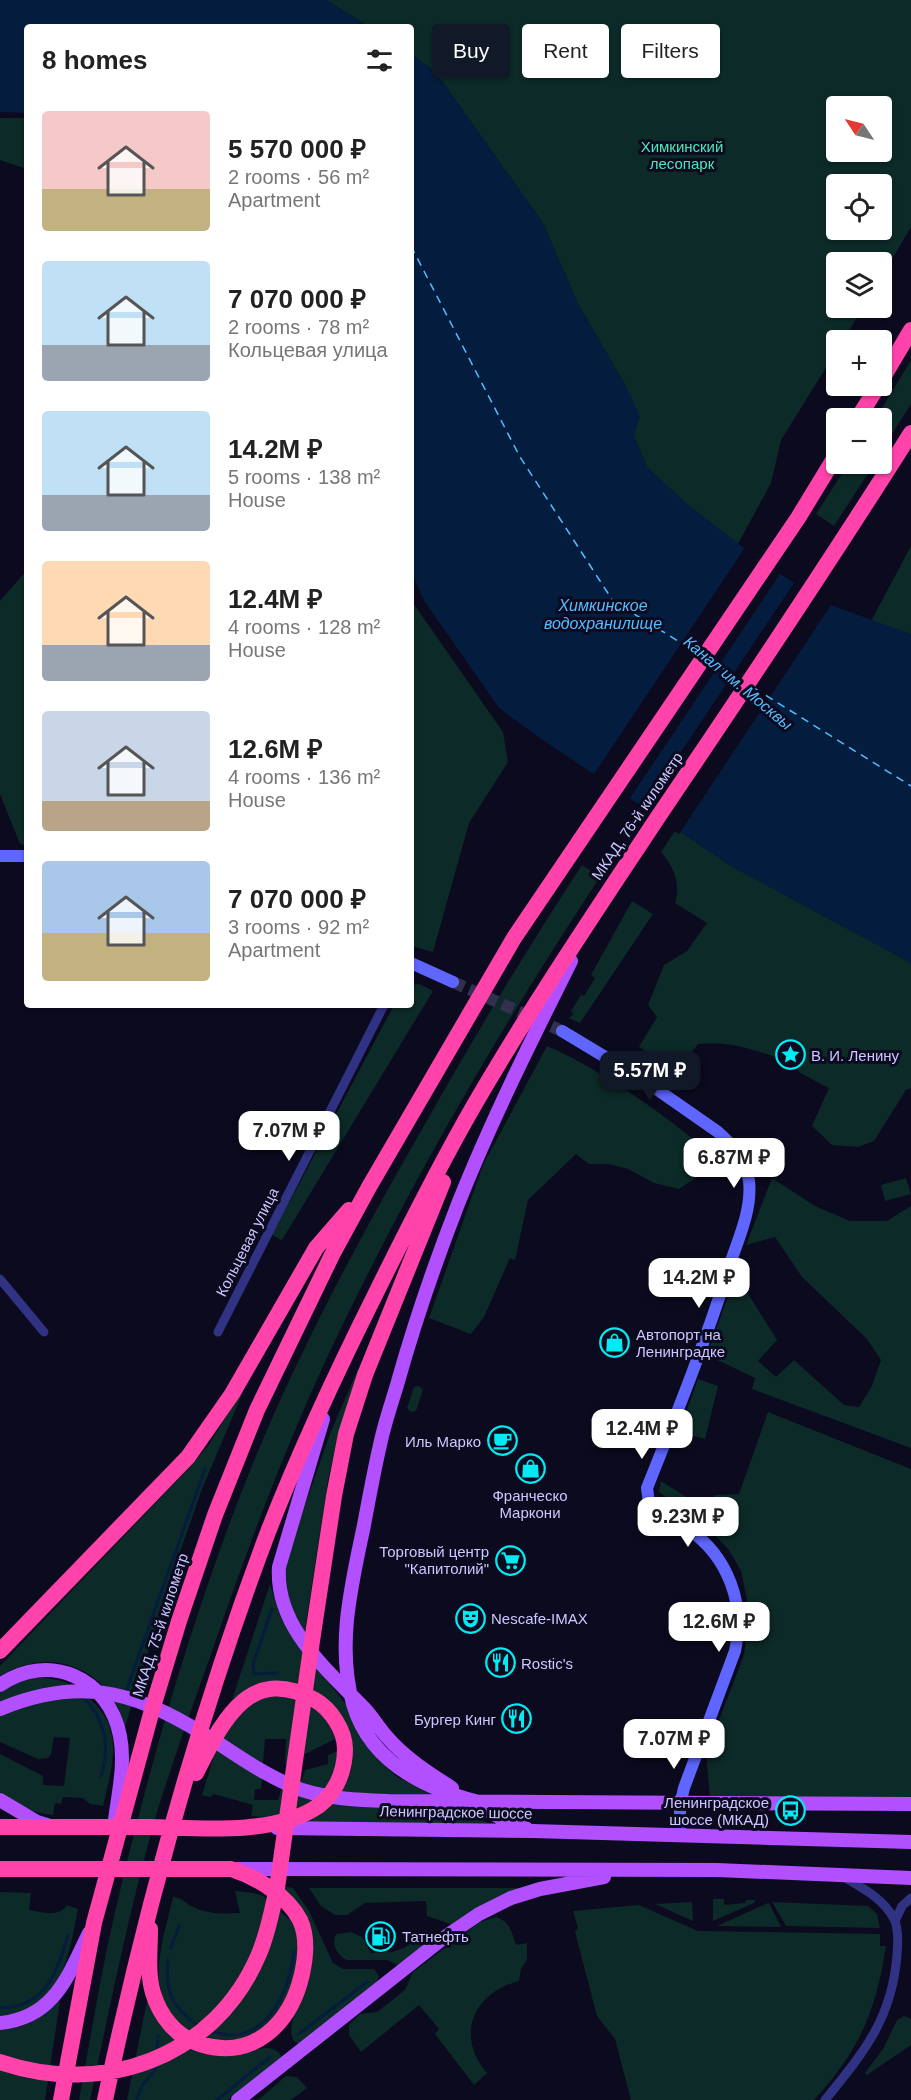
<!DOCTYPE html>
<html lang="en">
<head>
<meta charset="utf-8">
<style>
  :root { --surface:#fff; --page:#f6f6f6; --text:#222; --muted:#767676; --accent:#111827 }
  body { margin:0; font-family:Arial,sans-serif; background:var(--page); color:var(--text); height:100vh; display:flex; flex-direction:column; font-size:22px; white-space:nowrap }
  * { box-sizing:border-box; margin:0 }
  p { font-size:20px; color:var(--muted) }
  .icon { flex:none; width:33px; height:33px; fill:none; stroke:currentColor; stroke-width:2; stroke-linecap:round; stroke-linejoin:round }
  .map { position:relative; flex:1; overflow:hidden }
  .drawer { position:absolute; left:24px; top:24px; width:390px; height:984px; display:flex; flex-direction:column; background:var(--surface); border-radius:6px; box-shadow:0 2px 4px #0004 }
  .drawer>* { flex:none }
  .guide { position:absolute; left:432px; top:24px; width:388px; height:54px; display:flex; gap:12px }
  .needle { width:39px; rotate:305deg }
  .tools { position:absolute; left:826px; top:96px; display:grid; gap:12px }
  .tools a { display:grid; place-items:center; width:66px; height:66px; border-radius:6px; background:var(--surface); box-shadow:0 2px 4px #0004; font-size:30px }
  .price { position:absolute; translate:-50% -51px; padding:0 14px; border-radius:12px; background:#fff; color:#222; font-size:20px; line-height:39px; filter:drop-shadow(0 2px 3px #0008) }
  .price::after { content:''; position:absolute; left:50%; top:36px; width:18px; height:14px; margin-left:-9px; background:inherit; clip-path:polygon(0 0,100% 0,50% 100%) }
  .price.active { background:var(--accent); color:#fff }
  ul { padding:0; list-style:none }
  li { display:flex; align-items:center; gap:18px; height:150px; padding:0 18px }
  li span { display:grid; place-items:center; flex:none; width:168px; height:120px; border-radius:6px; color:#555 }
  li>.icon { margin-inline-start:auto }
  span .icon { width:72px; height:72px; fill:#fffc; stroke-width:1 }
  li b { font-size:26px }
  h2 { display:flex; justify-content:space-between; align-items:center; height:72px; padding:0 18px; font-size:26px }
  .pill { padding:0 21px; border-radius:6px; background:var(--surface); box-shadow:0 2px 4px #0004; font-size:21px; line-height:54px }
  .pill.active { background:var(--accent); color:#fff }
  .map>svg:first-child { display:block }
  .green { fill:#0c2a27; fill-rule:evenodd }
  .water { fill:#041d3f }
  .pier { fill:#0c0a1f }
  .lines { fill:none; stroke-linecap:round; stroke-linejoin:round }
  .stream { stroke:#041d3f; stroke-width:3 }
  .ferry { stroke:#56bcff; stroke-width:1.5; stroke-dasharray:8 6; stroke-linecap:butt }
  .secondary-tunnel { stroke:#32304c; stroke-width:12; stroke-dasharray:12 6; stroke-linecap:butt }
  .street { stroke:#303284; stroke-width:9 }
  .secondary { stroke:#5f66ff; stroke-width:12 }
  .primary { stroke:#b24fff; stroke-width:14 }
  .highway { stroke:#ff43aa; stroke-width:16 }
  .labels { text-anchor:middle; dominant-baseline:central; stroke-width:6; stroke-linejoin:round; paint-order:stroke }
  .park-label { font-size:15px; fill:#48ebb8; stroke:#0c0a1f }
  .street-label { font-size:15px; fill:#cbc8ff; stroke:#0c0a1f }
  .poi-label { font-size:15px; fill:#cbc8ff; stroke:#0c0a1f; text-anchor:start }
  .water-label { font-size:16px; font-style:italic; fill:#56bcff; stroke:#0c0a1f }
</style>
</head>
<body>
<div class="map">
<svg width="911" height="2100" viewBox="0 0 911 2100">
  <rect width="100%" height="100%" fill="#0c0a1f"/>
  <path class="green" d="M326 0H911V227L882 276V262H837V308H863L843 340H837V350L781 440 771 483 738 544 683 501 647 467 634 436 624 383 578 304 543 223 434 70 411 55V27H370ZM837 106H882V152H837ZM837 184H882V230H837Z
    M0 118H27V169L0 160Z
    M911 360V404L882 450V418H876Z
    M848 464H874L834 526 816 514Z
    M911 546V634L871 621Z
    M27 570V845L20 844 0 794V601Z
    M411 600 503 732 508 762 469 823 433 952 411 946Z
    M676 829 731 866 911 963V1088L906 1090 874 1141 858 1147 832 1145 812 1126 829 1088 800 1073 795 1066 800 1050C788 1039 783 1045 776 1057 748 1048 728 1041 698 1044L677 1071 639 1047 657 1017 648 1005 664 965 687 951 707 923 675 903C681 884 674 867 661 852Z
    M582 865 600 877C505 1021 418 1169 343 1324 290 1433 248 1546 209 1660 190 1713 171 1766 155 1819 129 1912 110 2006 90 2100H79C91 2036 101 1971 116 1908 146 1779 183 1649 229 1525 279 1388 348 1258 421 1131 472 1040 525 952 582 865Z
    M632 901 653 914 580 1023 569 1018 574 1014 571 1011 581 995 584 996 595 978 591 975Z
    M419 984 433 991 282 1240 272 1235 394 1005H411V985Z
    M547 1046C601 1069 660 1112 706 1149L697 1177 679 1189 654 1183 628 1169 609 1164H589L576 1154 528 1200 515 1260 510 1258 484 1317 471 1334 429 1318 483 1165Z
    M772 1178 815 1206 850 1221H887L911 1206V1448L752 1389 755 1378 707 1355 732 1285 745 1289 777 1340 758 1361 776 1377 794 1360 844 1405 859 1407 872 1386 881 1360 867 1339 802 1277 775 1237 746 1245Z
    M906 1178 911 1194 885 1201 881 1185Z
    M358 1369H360L337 1439 328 1480 304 1636 292 1616 283 1578 286 1559 331 1431Z
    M698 1379 718 1386 705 1439 679 1432Z
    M419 1386 423 1390 416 1411 411 1412 407 1408 414 1387Z
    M242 1391 243 1392 202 1489 174 1569 125 1727C110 1669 52 1644 0 1676V1666L188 1469 208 1446Z
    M768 1412 911 1469V1798H710L706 1754 744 1655 748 1626 747 1600 741 1571 729 1550 707 1527 659 1492 661 1481 707 1510 715 1495 739 1494Z
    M270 1584 279 1613 289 1631 347 1706 360 1735 379 1760 397 1777 488 1823H301L346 1783 351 1771 353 1756 351 1741 325 1698 312 1689 254 1686 232 1700Z
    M33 1678C56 1678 67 1680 85 1695 126 1726 113 1763 103 1806L90 1804 83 1798 63 1797 61 1804 55 1803 53 1815C33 1813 14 1806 0 1792V1754L43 1776V1785L64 1786 70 1738 54 1737 51 1754 48 1758 38 1759 0 1742V1693L13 1684Z
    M281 1694C307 1705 326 1709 335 1739L285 1764 286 1739H265L261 1789H255L254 1800H278L282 1787 302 1780 305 1770 328 1764V1755L338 1751 334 1779 319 1800 271 1817 251 1816 253 1805 214 1794 210 1797 202 1795 216 1749 229 1722 258 1699Z
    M281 1886 293 1888 309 1911 333 1963 343 1969H374L379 1976 376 1985 299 2044C278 2038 306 1988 310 1973 321 1934 301 1916 281 1886Z
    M309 1888H529L453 1925 427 1916 426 1901 365 1903 347 1915H335L321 1906Z
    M235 1891 254 1893 263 1896 291 1921 298 1932 299 1960 283 2010 260 2033 230 2042 198 2037 177 2023 163 1999 159 1983V1964L162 1942 173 1897C183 1898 186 1904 195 1908 210 1914 224 1914 240 1913Z
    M0 1892 31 1893 29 1910C43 1912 58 1918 67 1905L78 1909C71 1943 66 1988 32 2008 22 2013 11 2014 0 2016Z
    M713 1899H724V1905L745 1903 746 1900H755L754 1903 713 1921Z
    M692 1902 693 1921 655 1904Z
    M772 1902 868 1906 877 1914 880 1928 786 1926Z
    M769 1903 781 1927 717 1926 768 1903Z
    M639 1905 698 1931 880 1934V1946H886C876 2012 859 2051 814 2100H631L615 2039 597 2016 575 1932 578 1928 573 1911Z
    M496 1917C510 1921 512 1933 516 1945L527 1943V1959L521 1969 519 1981C473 1993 455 2036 487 2073L474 2085 435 2034 439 2029 419 2005 361 2052 349 2035V2025L360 2014 377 2012 405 1990 413 1972 480 1922Z
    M351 1932 362 1937 371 1953 392 1952 406 1947 415 1937 424 1941V1947L402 1964 398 1965 387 1960H346C337 1954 331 1945 336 1934Z
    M147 2001 149 2002 160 2022 239 2055C253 2050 273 2041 282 2057L228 2100H127Z
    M57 2002H60L45 2100H0V2028C23 2031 42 2017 57 2002Z
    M904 2016 911 2019V2045L867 2075 865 2073 883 2049 897 2020Z
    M286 2076 297 2077 307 2088 291 2100H258Z"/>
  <path class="water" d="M0 0H326L370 27H27V113L0 112Z
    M411 55 434 70 543 223 578 304 624 383 640 416 634 436 647 467 683 501 765 564 825 603 911 634V963L731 866 537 736 499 708 425 602 411 572Z"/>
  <path class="pier" d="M746 546 782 571 628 801 592 777Z
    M796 580 833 602 679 834 642 810Z"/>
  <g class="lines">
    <path class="stream" d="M272 1609 253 1664 254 1674 278 1673
      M125 1694 205 1469
      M85 1699C106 1720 110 1749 101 1776
      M171 1948 179 1926
      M168 1960C165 1992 171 2006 197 2025
      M0 2008C45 2008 58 1972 68 1935
      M211 2031C264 2050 289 1994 294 1952
      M299 2034 367 1982
      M157 2051 158 2036
      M137 2100C141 2078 154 2079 157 2064
      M217 2100 270 2057"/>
    <path class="ferry" d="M411 246 520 457 613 601 696 652
      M711 661 742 681
      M754 688 911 786"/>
    <path class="secondary-tunnel" d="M453 982 562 1031"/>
    <path class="street" d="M0 1279 44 1332
      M218 1332 384 1005
      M895 1921 902 1906 911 1898
      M825 2100C864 2052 892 2019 897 1955 898 1944 899 1929 894 1919 883 1898 862 1888 842 1876"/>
    <path class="secondary" d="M0 856H27
      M411 963 453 982
      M562 1031 645 1081 718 1132C733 1145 746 1161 749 1181 752 1208 740 1235 731 1261 707 1338 677 1413 647 1488L649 1503C660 1513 675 1520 688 1529 728 1556 746 1605 735 1651L684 1788 680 1805V1835"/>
    <path class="primary" d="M323 1419 279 1567C275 1625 324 1667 361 1705 371 1714 378 1727 387 1737 405 1758 429 1773 452 1788
      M0 1685C49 1651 109 1678 120 1736 126 1766 117 1799 114 1828
      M0 1709C87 1673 143 1695 218 1743 245 1761 272 1779 302 1790 330 1799 360 1800 388 1801L911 1804
      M0 1800 37 1822 47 1825
      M473 1802 504 1820 526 1828
      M479 1802C425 1789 370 1762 353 1704 336 1645 352 1583 364 1525 369 1498 374 1471 380 1445 384 1425 391 1405 397 1385 414 1324 435 1263 458 1204 491 1121 531 1041 571 961
      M277 1828 533 1831 911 1842
      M236 1869 717 1870 911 1878
      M0 2023C54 2018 68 1976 89 1933
      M238 2100 442 1939 479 1914 511 1898 540 1889 604 1877"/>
    <path class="highway" d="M882 379 911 330
      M858 418 878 386
      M0 1651 188 1457 232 1394 316 1248 349 1210
      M0 1827C50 1827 100 1827 150 1827 201 1828 267 1835 312 1810 334 1798 345 1773 345 1749 345 1731 331 1709 315 1700 248 1663 222 1723 196 1773
      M0 1869H231C256 1877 287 1895 300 1920 308 1937 306 1956 302 1974 291 2023 254 2061 200 2044 176 2037 160 2016 153 1993 147 1973 150 1949 150 1929
      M0 2062C103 2097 215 2058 259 1954 268 1933 272 1911 277 1888L312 1641 334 1496 346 1434 365 1375 443 1182
      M61 2100 94 1923 152 1710 179 1621 215 1515 257 1410 332 1255 369 1187 514 938 798 518 837 454
      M105 2100C146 1907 198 1717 268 1532 300 1450 337 1371 376 1293 408 1228 440 1164 476 1102 533 1004 596 911 658 817 744 690 829 563 911 433"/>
  </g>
  <defs>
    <symbol id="sight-ring" viewBox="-11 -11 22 22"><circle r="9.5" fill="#0c0a1f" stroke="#00ebf3" stroke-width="1.5"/><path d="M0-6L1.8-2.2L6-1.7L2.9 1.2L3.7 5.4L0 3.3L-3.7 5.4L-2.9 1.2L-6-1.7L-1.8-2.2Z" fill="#00ebf3"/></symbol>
    <symbol id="shop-ring" viewBox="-11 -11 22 22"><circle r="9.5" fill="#0c0a1f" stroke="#00ebf3" stroke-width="1.5"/><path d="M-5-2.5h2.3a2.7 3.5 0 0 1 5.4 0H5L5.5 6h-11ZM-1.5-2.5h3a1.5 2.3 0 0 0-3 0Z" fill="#00ebf3"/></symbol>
    <symbol id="cafe-ring" viewBox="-11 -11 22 22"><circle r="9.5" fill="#0c0a1f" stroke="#00ebf3" stroke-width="1.5"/><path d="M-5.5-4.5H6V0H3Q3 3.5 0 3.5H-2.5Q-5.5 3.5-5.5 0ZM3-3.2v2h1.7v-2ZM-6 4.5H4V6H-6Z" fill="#00ebf3"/></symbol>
    <symbol id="supermarket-ring" viewBox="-11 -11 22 22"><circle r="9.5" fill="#0c0a1f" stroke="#00ebf3" stroke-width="1.5"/><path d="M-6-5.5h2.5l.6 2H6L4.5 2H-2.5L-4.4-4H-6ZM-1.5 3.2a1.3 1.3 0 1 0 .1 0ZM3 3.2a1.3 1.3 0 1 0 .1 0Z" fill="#00ebf3"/></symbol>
    <symbol id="theatre-ring" viewBox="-11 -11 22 22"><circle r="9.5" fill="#0c0a1f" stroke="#00ebf3" stroke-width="1.5"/><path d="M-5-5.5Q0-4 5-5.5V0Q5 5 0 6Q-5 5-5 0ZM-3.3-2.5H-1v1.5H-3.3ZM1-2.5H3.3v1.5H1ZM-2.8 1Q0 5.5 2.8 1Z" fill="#00ebf3"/></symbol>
    <symbol id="restaurant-ring" viewBox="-11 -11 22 22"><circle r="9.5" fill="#0c0a1f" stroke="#00ebf3" stroke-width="1.5"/><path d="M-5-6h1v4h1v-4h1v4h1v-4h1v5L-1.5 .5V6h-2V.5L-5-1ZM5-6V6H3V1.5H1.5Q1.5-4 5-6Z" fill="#00ebf3"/></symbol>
    <symbol id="bus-ring" viewBox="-11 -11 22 22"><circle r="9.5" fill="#0c0a1f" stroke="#00ebf3" stroke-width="1.5"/><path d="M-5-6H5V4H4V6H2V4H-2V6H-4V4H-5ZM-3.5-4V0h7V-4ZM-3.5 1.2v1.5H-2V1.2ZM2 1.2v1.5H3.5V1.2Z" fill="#00ebf3"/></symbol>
    <symbol id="fuel-ring" viewBox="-11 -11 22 22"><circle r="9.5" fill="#0c0a1f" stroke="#00ebf3" stroke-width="1.5"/><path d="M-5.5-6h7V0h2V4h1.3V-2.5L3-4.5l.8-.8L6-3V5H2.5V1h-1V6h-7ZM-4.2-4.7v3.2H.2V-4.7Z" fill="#00ebf3"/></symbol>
  </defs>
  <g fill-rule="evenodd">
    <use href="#sight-ring" x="774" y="1038" width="33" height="33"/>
    <use href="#shop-ring" x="598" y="1326" width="33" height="33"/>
    <use href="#cafe-ring" x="486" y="1424" width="33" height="33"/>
    <use href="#shop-ring" x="514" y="1452" width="33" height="33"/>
    <use href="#supermarket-ring" x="494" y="1544" width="33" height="33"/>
    <use href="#theatre-ring" x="454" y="1602" width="33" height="33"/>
    <use href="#restaurant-ring" x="484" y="1646" width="33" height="33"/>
    <use href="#restaurant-ring" x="500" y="1702" width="33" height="33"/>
    <use href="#bus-ring" x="774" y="1794" width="33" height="33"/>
    <use href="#fuel-ring" x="364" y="1920" width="33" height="33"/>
  </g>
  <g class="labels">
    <g class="park-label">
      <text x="682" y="146">Химкинский<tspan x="682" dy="17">лесопарк</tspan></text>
    </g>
    <g class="street-label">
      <text transform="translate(637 816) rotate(-56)">МКАД, 76-й километр</text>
      <text transform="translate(247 1242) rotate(-63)">Кольцевая улица</text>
      <text transform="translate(160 1625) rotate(-72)">МКАД, 75-й километр</text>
      <text transform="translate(456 1812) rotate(1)">Ленинградское шоссе</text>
    </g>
    <g class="poi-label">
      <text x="811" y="1055">В. И. Ленину</text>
      <text x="636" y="1334">Автопорт на<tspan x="636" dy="17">Ленинградке</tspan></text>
      <text x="481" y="1441" text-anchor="end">Иль Марко</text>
      <text x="530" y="1495" text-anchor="middle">Франческо<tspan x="530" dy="17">Маркони</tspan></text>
      <text x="489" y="1551" text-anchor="end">Торговый центр<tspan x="489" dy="17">"Капитолий"</tspan></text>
      <text x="491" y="1618">Nescafe-IMAX</text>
      <text x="521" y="1663">Rostic's</text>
      <text x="496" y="1719" text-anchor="end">Бургер Кинг</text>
      <text x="769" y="1802" text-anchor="end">Ленинградское<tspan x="769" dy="17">шоссе (МКАД)</tspan></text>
      <text x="402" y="1936">Татнефть</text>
    </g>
    <g class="water-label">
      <text x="603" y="605">Химкинское<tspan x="603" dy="18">водохранилище</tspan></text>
      <text transform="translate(738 683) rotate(40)">Канал им. Москвы</text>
    </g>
  </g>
</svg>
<div class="tools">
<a><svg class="needle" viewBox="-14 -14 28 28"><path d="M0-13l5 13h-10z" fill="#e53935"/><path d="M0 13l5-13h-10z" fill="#767676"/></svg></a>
<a><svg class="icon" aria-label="locate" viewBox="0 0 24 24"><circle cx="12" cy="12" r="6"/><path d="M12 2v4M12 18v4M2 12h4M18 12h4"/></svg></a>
<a><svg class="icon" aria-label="layers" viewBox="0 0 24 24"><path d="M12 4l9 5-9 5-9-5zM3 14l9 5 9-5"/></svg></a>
<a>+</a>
<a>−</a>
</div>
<b class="price active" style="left:650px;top:1102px">5.57M ₽</b>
<b class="price" style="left:289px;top:1162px">7.07M ₽</b>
<b class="price" style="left:734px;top:1189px">6.87M ₽</b>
<b class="price" style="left:699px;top:1309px">14.2M ₽</b>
<b class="price" style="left:642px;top:1460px">12.4M ₽</b>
<b class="price" style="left:688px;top:1548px">9.23M ₽</b>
<b class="price" style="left:719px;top:1653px">12.6M ₽</b>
<b class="price" style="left:674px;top:1770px">7.07M ₽</b>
<div class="guide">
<a class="pill active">Buy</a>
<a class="pill">Rent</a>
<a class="pill">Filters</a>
</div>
<section class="drawer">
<h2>8 homes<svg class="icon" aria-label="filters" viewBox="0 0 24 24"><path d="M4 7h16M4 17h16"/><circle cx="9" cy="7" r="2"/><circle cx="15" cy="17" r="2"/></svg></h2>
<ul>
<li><span style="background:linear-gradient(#f6c9c9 65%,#c2b280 0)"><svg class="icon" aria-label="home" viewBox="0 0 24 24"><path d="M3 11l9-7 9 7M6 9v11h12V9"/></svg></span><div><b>5 570 000 ₽</b><p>2 rooms · 56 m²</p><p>Apartment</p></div></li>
<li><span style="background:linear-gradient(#bfe0f5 70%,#9aa5b1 0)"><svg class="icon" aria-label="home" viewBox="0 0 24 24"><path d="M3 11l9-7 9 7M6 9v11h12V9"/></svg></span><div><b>7 070 000 ₽</b><p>2 rooms · 78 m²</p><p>Кольцевая улица</p></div></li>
<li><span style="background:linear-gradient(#bfe0f5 70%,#9aa5b1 0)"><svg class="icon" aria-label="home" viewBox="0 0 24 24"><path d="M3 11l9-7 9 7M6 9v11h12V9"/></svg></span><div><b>14.2M ₽</b><p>5 rooms · 138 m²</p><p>House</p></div></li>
<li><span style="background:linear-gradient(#ffd9b3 70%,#9aa5b1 0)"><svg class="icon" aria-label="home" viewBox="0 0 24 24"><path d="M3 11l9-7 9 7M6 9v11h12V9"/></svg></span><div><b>12.4M ₽</b><p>4 rooms · 128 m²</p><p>House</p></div></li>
<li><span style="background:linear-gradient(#c9d6e8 75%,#b9a48a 0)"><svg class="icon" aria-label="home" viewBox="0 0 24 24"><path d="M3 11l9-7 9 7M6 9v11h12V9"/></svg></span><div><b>12.6M ₽</b><p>4 rooms · 136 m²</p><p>House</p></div></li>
<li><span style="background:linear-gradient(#a9c7e8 60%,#c2b280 0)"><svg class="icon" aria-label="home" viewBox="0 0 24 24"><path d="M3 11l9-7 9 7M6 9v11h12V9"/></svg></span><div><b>7 070 000 ₽</b><p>3 rooms · 92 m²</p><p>Apartment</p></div></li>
</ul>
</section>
</div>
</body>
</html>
